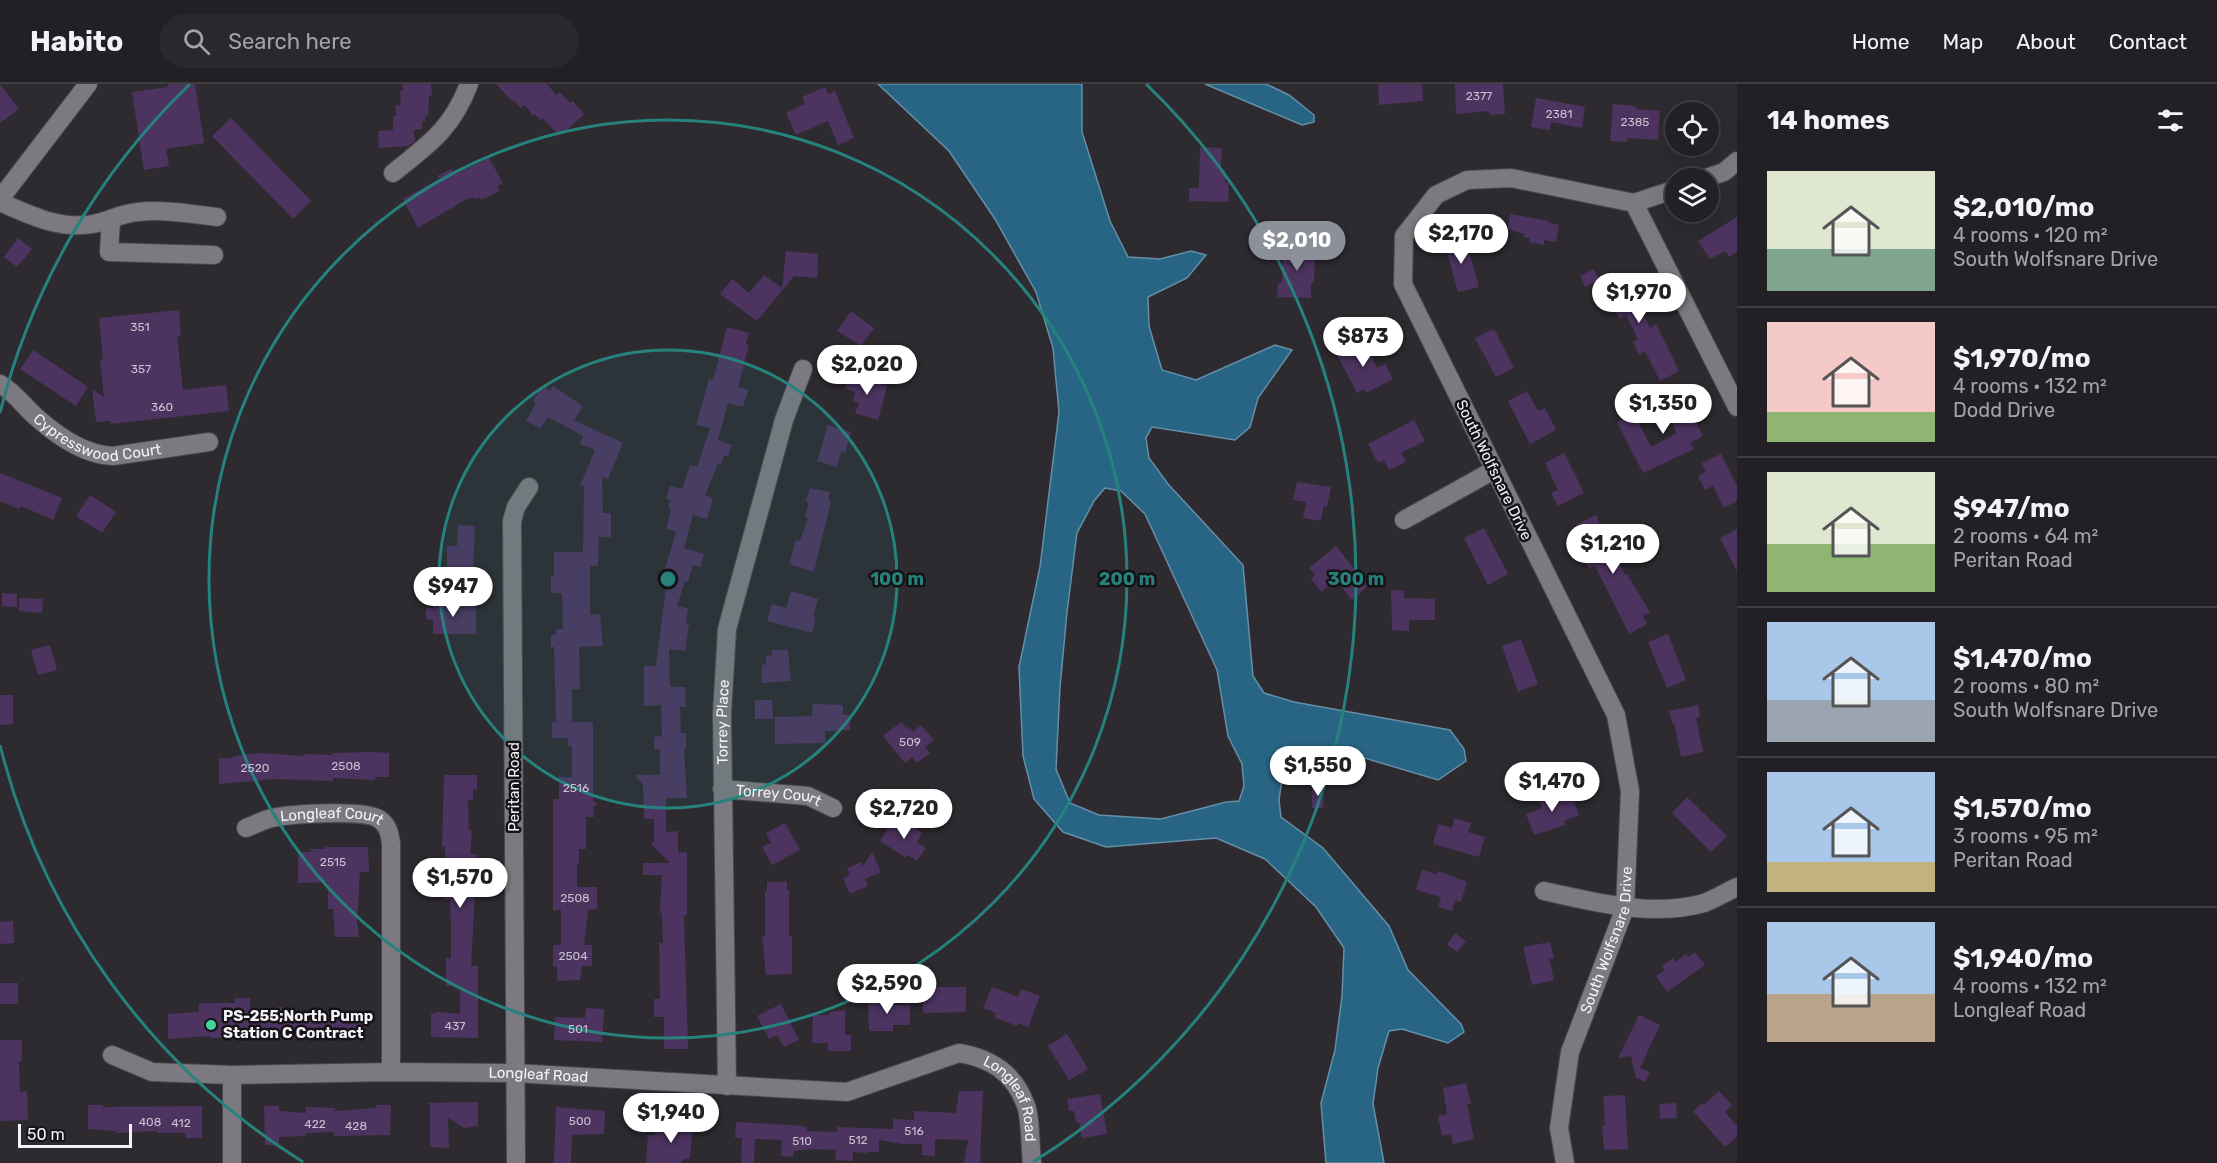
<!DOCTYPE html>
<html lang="en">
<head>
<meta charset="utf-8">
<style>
  :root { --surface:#222024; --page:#2a282c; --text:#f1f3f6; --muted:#a2a3a6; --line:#3f3e41; --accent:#8c9099 }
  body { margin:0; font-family:Rubik,sans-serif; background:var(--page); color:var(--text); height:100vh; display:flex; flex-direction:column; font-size:22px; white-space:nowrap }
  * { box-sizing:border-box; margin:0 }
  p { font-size:20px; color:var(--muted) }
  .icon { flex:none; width:33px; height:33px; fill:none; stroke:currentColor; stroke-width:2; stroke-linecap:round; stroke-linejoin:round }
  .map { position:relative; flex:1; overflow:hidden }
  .sheet { display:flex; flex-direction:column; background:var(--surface); width:480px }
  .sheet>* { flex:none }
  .controls { position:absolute; left:1665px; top:18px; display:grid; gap:12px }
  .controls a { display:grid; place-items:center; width:54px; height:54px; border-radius:50%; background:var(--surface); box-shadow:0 6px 24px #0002,0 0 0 2px var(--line); font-size:30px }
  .scale { position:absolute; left:18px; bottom:15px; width:114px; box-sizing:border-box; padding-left:6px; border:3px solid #f4f2f6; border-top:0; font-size:16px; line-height:21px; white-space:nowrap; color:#f4f2f6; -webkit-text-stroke:4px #151316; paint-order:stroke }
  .price { position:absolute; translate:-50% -51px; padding:0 14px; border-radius:21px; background:#fff; color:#222; font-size:20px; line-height:39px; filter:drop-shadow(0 2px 3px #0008) }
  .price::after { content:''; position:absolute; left:50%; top:36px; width:18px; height:14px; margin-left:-9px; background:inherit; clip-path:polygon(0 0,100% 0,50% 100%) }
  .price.current { background:var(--accent); color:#fff }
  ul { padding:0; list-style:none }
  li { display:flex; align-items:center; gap:18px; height:150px; padding:0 30px }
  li+li { border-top:2px solid var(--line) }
  li span { display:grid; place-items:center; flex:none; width:168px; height:120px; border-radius:0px; color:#555 }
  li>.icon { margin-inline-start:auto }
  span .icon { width:72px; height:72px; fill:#fffc; stroke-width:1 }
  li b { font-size:26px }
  h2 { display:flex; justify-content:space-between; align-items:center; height:72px; padding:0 30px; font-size:26px }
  header { display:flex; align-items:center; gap:36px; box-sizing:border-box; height:84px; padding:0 30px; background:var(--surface); border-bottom:2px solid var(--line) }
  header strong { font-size:28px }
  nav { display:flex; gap:33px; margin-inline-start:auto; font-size:21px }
  .search { width:420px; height:54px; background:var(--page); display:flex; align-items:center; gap:15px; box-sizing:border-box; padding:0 21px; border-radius:33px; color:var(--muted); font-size:22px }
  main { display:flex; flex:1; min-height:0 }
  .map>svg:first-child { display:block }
  .water { fill:#286584; stroke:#658fa6; stroke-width:1.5; fill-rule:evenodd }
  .building { fill:#4d3460 }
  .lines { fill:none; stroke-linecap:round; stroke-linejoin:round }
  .minor-casing { stroke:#4b484d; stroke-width:20 }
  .minor { stroke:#7d7981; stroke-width:18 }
  .ring { fill:none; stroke:#26827c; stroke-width:3 }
  .poi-dot { fill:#46d49e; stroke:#151316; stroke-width:2 }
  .labels { text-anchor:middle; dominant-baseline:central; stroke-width:5; stroke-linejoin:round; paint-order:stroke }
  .number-label { font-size:12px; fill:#cac2d0 }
  .street-label { font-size:15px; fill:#f4f2f6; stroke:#151316 }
  .poi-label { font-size:15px; font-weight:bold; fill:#f4f2f6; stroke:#151316; text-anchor:start }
  .centre { fill:#26827c; stroke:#151316; stroke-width:3 }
  .ring-label { font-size:18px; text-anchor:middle; font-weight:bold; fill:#26827c; stroke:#151316; stroke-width:5; stroke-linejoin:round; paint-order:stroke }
</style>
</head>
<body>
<header>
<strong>Habito</strong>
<div class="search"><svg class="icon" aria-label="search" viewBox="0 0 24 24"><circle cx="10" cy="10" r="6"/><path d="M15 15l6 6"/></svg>Search here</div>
<nav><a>Home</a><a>Map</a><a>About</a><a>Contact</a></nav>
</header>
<main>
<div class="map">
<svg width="1737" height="1079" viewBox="0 0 1737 1079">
  <rect width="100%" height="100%" fill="#2d2a30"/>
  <path class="water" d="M878 0H1082V48L1110 137 1128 173 1160 175 1191 167 1206 171 1187 194 1148 213 1149 242 1162 286 1196 296 1275 261 1292 266 1258 314 1250 343 1235 356 1152 343 1146 354 1149 374 1168 400 1243 481 1253 592 1264 609 1294 618 1450 646 1464 665 1466 677 1438 696 1351 670 1292 673 1284 681 1279 716 1281 733 1323 764 1389 842 1408 886 1461 940 1464 948 1448 959 1402 945 1389 947 1378 984 1373 1020 1384 1079H1326L1321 1019 1335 966 1342 912 1344 864 1316 823 1265 775 1216 754 1106 763 1063 748 1034 715 1023 672 1019 583 1040 483 1059 328 1053 264 1036 208 995 135 949 67ZM1105 404 1121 407 1145 430 1217 586 1228 652 1242 680 1244 702 1239 717 1226 718 1161 735 1099 731 1070 719 1056 685 1060 603 1067 528 1077 449 1094 417Z
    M1205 0H1266L1289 11 1314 31V38L1302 41Z"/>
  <path class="building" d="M0 0 19 25 0 39Z
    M168 0H195L204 59 166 65 169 82 144 86 132 8 168 3Z
    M402 0H431L432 12H429L428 31 425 32V37H422V45L414 46 415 57 408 62 379 64 378 47 393 46V32H396L395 22 401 21 400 7H403Z
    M496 0H547L556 11 560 8 570 19 573 17 584 30 566 47 565 45 558 50 542 34 540 36 535 30 533 32 525 21 521 24 513 16 512 17Z
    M1378 0H1422L1423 17 1379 21Z
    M1455 0H1503L1505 30 1490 31 1489 27 1456 30Z
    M825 3 828 10 835 7 854 54 838 61 828 37 796 51 786 29 805 20 802 13Z
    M1536 14 1585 23 1582 44 1551 38 1550 46 1531 43Z
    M1613 20 1636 22 1635 25 1660 27 1658 56 1628 54 1627 58 1610 57Z
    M231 34 311 117 293 135 212 52Z
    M1200 63 1222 64 1221 85H1225V99H1229L1228 118 1189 117V104H1199Z
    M489 74 503 99 497 102 499 107 481 116 479 113 475 115 473 113 465 116 418 144 403 115 439 95 437 92 451 85 453 88 456 86 458 89Z
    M1510 130 1549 137V139L1559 141 1556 158 1544 156V161L1529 158 1530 154 1524 153V150L1508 145Z
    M1737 133V168L1729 173 1725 167 1710 175 1698 157Z
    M1456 153 1458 159 1466 157 1479 203 1458 208 1444 157Z
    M18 154 32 165 17 183 4 173Z
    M1283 161H1311V176H1315L1314 199H1311V214L1277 213 1278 199H1282Z
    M786 167 818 170 817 194 794 192 757 237 720 210 732 195 749 209 764 191 782 204Z
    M1594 185 1599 196 1585 203 1580 192Z
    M1628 188 1637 208 1633 210 1650 244 1656 240 1679 287 1660 297 1645 267 1639 271 1633 258 1638 255 1626 231 1619 235 1609 214 1601 218 1594 204Z
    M179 226 181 252H177L183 306 226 301 229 327 111 340V337L96 338 92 305 104 313 100 277 103 276 99 234Z
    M851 227 874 244 861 262 837 247Z
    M727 243 749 249 746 260 749 261 738 303 748 306 743 323 728 319 718 356 732 361 728 372H724L721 381 718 380 705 411 713 414 707 435 693 431 684 464 704 470 700 483 693 481 688 498 685 497 677 522 688 524 686 539 689 540 685 567 669 565 670 603H685L686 623H680L681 649H686V665H684L687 714H666V748L678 747V769L687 768V831H684L688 965H664V933H654V915H660L659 859H663L662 830 660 828 662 791H643V779H670L651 760 654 757V735H644L643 701 635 691H660V665H654V653L662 652 661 621 644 622V582H656L666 503 660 502 676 448 666 445 671 425 668 422 671 416 666 415 670 402 682 405 690 381 697 383 710 344 696 341 709 295 713 296Z
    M1494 245 1514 284 1496 293 1475 254Z
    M1363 256 1377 284 1385 280 1393 295 1366 309 1365 305 1357 309 1336 269Z
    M33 266 88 303 76 322 20 285Z
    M849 291 887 302 878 336 855 329 859 319 853 317 855 308 845 305Z
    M543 302 550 307 553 302 583 322 574 336 623 359 608 395 602 393 603 429H611V453H599L598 482H590V531L600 530 603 562 579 563 580 605H572V638H593V717L598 720 593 724 594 733H586V765H579V779L577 780V803H597V825L588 826 584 861H592V882H582L580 896 557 897V883L553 882V861H561V826H553V715H559V693H572V662H568V654H552V638H556L554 563H551V551H556V545H563L562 509H551V492H554V468H583L584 402H580L595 366 580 360 583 352 548 333 540 345 526 336 536 320 533 317Z
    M1527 307 1538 327 1545 324 1556 346 1530 360 1508 317Z
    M1689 308 1696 320 1688 324 1703 352 1690 359 1694 365 1643 389 1617 338 1634 329 1651 363 1677 349 1663 321Z
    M1414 336 1425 357 1401 369 1406 378 1389 386 1384 376 1378 379 1368 360Z
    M828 341 851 348 845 369 841 367 837 383 817 377Z
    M1564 369 1584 409 1558 422 1551 409 1558 406 1545 379Z
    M1721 370 1737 402V417L1724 424 1713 402 1705 406 1698 392 1706 388 1702 379Z
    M0 389 62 414 53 436 21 422 19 425 0 417Z
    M1297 398 1331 403 1327 423 1324 422 1321 437 1303 434 1306 418 1293 416Z
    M810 404 830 408 828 416 831 417 814 488 789 480 796 456 800 457 808 434 805 433 809 418 806 417Z
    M90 411 116 428 102 449 76 432Z
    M1596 431 1625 491 1627 490 1650 528 1643 532 1647 540 1629 550 1595 482 1589 485 1582 472 1589 468 1576 441Z
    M458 441 475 442 473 485H447V462H457Z
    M1484 444 1508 490 1488 501 1464 454Z
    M1737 445V487L1720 454Z
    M1336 462 1368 502 1352 516 1336 496 1321 508 1311 495 1315 491 1309 484Z
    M1391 506 1404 507V514L1435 515V536H1409V547L1392 546Z
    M791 507 818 515 813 532 816 533 812 549 767 537 772 520 786 524Z
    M2 509 17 510V523L2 522Z
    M19 514 43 515 42 529 19 527Z
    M434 519H476V550H433V536L426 535V524H434Z
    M1668 550 1686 596 1667 604 1648 558Z
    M1521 555 1538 600 1518 608 1502 562Z
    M50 561 57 586 38 591 31 566Z
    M772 566H788L791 597 761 599 762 580 766 581V572L772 571Z
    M0 611H13V640L0 641Z
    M755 616H772L773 635H755Z
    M813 620 843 621V631H851L850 646 825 647V659L775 660V633L812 632Z
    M1698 621 1700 633 1696 634 1703 668 1681 673 1674 639H1672L1669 627Z
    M901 638 907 645 909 643 913 648 921 641 934 656 925 663 930 669 917 679 912 673 905 679 883 652Z
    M374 668 389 669V693H375V696L333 694V697L275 695 219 700V674H233V672L261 669 304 672V670L332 671V669Z
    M444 691H477V705H473V716H468L469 746H472L470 770H477L471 882H478V954L431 953V930L439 928 460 930V902H446V874H451V845L450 815 444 816V802H446L445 763H442Z
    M1312 702H1324L1323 724H1312Z
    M1551 708 1554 713 1565 708 1568 714 1572 712 1579 731 1564 737 1566 741 1534 751 1526 730 1542 724 1538 713Z
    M1687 713 1727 752 1711 768 1672 729Z
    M1454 734 1471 739 1468 748 1485 753 1479 773 1433 760 1438 740 1452 744Z
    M905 737 922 749 917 758 926 764 917 777 908 771 906 774 880 757 892 738 901 744Z
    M785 739 800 766 772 781 762 763 771 759 766 749Z
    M325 763H368L369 788H360L357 838 359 853H335L333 825H328V798L298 799V768H311V765H325Z
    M872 768 881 788 865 795 868 802 850 810 843 794 850 791 847 784 861 778 863 782Z
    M1422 786 1437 790 1438 787 1467 798 1461 818 1455 816 1452 827 1438 823 1441 813 1416 806Z
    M767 798H787V806H789V852H792V890L766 891 762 852H765V807H767Z
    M13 837 14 859 0 860V838Z
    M1455 849 1466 857 1457 868 1447 861Z
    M1550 858 1554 874 1549 875 1554 896 1532 901 1523 863Z
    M1695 868 1705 881 1667 908 1656 892 1665 886 1662 882 1673 874 1676 878 1686 870 1688 873Z
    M0 899H18V920H0Z
    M932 903H966V928L923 929V905H932Z
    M992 903 1018 913 1021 905 1040 912 1028 943 1018 939 1017 942 994 933 996 929 983 924Z
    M868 912H884V921H910V941H893V947H869Z
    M235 914H250V924L282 923V926H295L296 928H365V952H337V955L210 954V952L168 955V930L199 928V919H235Z
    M781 920 799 956 784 963 777 951 769 955 757 932Z
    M586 924 604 925 602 958 554 956 555 933 585 934Z
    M845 926V951H851V967H828V959H812L813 931H829V928Z
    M1639 931 1660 941 1640 984 1650 988 1645 998 1636 994 1631 972 1618 974Z
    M1067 950 1088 985 1069 996 1048 962Z
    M0 956H22V977H19L20 1008 27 1007 28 1036 0 1037Z
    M1466 999 1471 1020H1467L1474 1055 1453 1060 1451 1050 1442 1052 1438 1032 1447 1030 1443 1004Z
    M959 1007H983L980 1079H964L968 1056 935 1055V1072L922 1071V1060H902L879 1056V1068H868L866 1069 853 1068V1077L835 1076 836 1066 812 1065 794 1067 793 1073 781 1072 782 1056 755 1055 754 1079H741L742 1054H735L736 1038 791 1041 807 1043V1047L837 1048V1043L893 1045V1035L914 1036V1027L956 1029Z
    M1719 1007 1732 1021 1725 1028 1737 1042V1053L1725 1063 1693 1027 1702 1019 1704 1021Z
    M1100 1010 1107 1050 1082 1054 1079 1038H1076L1074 1027H1069L1067 1015Z
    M1625 1011 1628 1065 1604 1066 1602 1041H1605L1603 1012Z
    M478 1018V1042L464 1044 448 1033 449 1064 430 1063V1021L427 1019Z
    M1676 1019 1677 1034 1660 1035 1659 1020Z
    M88 1021H103V1023L202 1022V1054H186V1049H157V1047L116 1049V1047L88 1045Z
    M376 1021H391L390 1051 334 1052V1048L306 1049V1052L279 1053V1062L265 1061 264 1022H279V1027L306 1029V1023L335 1024V1027L376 1024Z
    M556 1023 605 1027 604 1050 572 1051 571 1079H554Z
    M675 1034 693 1035 690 1075H684L680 1079H646L648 1051H655V1047L674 1048Z"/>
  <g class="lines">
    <defs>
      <g id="minor">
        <path d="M393 89C429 60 452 45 469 0"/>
        <path d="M1706 94 1724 88 1737 77"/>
        <path d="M0 115 88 0"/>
        <path d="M0 118C30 131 59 146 93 140 109 137 122 129 138 128 163 125 192 130 217 133"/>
        <path d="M1634 119 1737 323"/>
        <path d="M111 136 109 168 214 171"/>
        <path id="s1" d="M0 300C14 308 23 321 35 332 56 351 84 371 113 372L209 358"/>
        <path d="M1404 436 1494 386"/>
        <path id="s2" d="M722 705 808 712 833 724"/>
        <path id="s3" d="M246 744C254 741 263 736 272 734 291 730 365 725 379 735 388 741 390 750 391 760V988"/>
        <path d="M1544 807C1595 818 1651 834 1704 819 1715 815 1726 808 1737 803"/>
        <path id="s4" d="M112 971 152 988 232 991 391 988 514 989 847 1008 959 969C990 974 1013 988 1025 1019 1031 1032 1030 1064 1032 1079"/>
        <path id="s5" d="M727 1002 722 630 727 545 784 336 803 285"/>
        <path d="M232 1079V991"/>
        <path d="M516 1079 512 437 516 423 529 403"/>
        <path id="s6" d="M1565 1079 1559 1044 1570 968 1625 824 1630 707 1616 631 1403 200 1404 152 1436 111 1467 96 1511 94 1634 119 1676 105"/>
      </g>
    </defs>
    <use href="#minor" class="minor-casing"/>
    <use href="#minor" class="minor"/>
  </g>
  <circle cx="668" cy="495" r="229" fill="#26827c" fill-opacity=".12"/>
  <g class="ring">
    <circle cx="668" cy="495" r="229"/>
    <circle cx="668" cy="495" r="459"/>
    <path d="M303 1078A688 688 0 0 1 0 661M0 329A688 688 0 0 1 190 0M1146 0A688 688 0 0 1 1033 1078"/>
  </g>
  <circle class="poi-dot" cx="211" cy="941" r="6"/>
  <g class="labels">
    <g class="number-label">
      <text x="1479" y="12">2377</text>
      <text x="1559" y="30">2381</text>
      <text x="1635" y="38">2385</text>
      <text x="140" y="243">351</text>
      <text x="141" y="285">357</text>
      <text x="162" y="323">360</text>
      <text x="910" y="658">509</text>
      <text x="346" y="682">2508</text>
      <text x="255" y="684">2520</text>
      <text x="576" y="704">2516</text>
      <text x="333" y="778">2515</text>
      <text x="575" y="814">2508</text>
      <text x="573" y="872">2504</text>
      <text x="455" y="942">437</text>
      <text x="578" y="945">501</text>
      <text x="580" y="1037">500</text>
      <text x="150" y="1038">408</text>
      <text x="181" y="1039">412</text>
      <text x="315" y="1040">422</text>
      <text x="356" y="1042">428</text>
      <text x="914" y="1047">516</text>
      <text x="858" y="1056">512</text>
      <text x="802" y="1057">510</text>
    </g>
    <g class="street-label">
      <text stroke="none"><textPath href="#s1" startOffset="117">Cypresswood Court</textPath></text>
      <text transform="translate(1494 386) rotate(64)">South Wolfsnare Drive</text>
      <text stroke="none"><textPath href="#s5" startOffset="364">Torrey Place</textPath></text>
      <text transform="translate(514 703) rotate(-90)">Peritan Road</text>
      <text stroke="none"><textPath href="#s2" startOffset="57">Torrey Court</textPath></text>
      <text stroke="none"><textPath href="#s3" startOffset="88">Longleaf Court</textPath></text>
      <text stroke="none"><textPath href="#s6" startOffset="231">South Wolfsnare Drive</textPath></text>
      <text stroke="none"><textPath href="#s4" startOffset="430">Longleaf Road</textPath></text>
      <text stroke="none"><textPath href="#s4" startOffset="934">Longleaf Road</textPath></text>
    </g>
    <g class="poi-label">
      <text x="223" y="932">PS-255;North Pump<tspan x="223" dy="17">Station C Contract</tspan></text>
    </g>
  </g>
  <circle cx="668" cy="495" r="9" class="centre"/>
  <g class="ring-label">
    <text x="897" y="501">100 m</text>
    <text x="1127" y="501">200 m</text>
    <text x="1356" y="501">300 m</text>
  </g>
</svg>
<div class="controls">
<a><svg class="icon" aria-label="locate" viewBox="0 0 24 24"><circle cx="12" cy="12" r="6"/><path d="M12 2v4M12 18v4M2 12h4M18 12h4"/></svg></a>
<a><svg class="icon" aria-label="layers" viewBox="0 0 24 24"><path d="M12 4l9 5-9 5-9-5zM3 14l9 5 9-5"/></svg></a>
</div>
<div class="scale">50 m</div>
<b class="price" style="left:1461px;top:181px">$2,170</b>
<b class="price current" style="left:1297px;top:188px">$2,010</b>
<b class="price" style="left:1639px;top:240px">$1,970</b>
<b class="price" style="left:1363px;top:284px">$873</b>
<b class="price" style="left:867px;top:312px">$2,020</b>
<b class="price" style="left:1663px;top:351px">$1,350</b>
<b class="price" style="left:1613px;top:491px">$1,210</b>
<b class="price" style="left:453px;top:534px">$947</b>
<b class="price" style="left:1318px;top:713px">$1,550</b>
<b class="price" style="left:1552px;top:729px">$1,470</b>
<b class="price" style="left:904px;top:756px">$2,720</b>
<b class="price" style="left:460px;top:825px">$1,570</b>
<b class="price" style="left:887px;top:931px">$2,590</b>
<b class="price" style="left:671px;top:1060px">$1,940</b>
</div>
<section class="sheet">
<h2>14 homes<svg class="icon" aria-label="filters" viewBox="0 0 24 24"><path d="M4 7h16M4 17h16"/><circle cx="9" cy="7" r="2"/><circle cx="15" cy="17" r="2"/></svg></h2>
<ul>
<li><span style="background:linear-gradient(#dfe7d0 65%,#7fa58c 0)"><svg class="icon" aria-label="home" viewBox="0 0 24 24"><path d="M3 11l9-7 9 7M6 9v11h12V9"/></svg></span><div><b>$2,010/mo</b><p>4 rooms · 120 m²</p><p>South Wolfsnare Drive</p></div></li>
<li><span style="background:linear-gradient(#f6c9c9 75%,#8fb573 0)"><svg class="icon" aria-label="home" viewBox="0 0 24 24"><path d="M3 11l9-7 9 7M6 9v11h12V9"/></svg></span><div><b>$1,970/mo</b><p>4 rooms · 132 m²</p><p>Dodd Drive</p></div></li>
<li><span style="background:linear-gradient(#dfe7d0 60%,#8fb573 0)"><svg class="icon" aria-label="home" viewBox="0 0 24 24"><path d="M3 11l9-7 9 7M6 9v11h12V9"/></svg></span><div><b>$947/mo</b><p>2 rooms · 64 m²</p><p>Peritan Road</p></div></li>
<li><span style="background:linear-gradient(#a9c7e8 65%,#9aa5b1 0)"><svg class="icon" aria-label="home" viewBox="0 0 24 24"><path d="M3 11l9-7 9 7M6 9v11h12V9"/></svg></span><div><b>$1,470/mo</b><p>2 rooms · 80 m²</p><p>South Wolfsnare Drive</p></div></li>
<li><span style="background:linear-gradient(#a9c7e8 75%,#c2b280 0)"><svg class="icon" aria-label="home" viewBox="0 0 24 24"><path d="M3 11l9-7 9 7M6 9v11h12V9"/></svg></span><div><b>$1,570/mo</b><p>3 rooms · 95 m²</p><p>Peritan Road</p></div></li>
<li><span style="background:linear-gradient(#a9c7e8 60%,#b9a48a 0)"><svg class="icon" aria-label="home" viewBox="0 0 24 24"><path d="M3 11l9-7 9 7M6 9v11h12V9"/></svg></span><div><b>$1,940/mo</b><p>4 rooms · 132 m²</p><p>Longleaf Road</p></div></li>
</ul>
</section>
</main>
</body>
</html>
